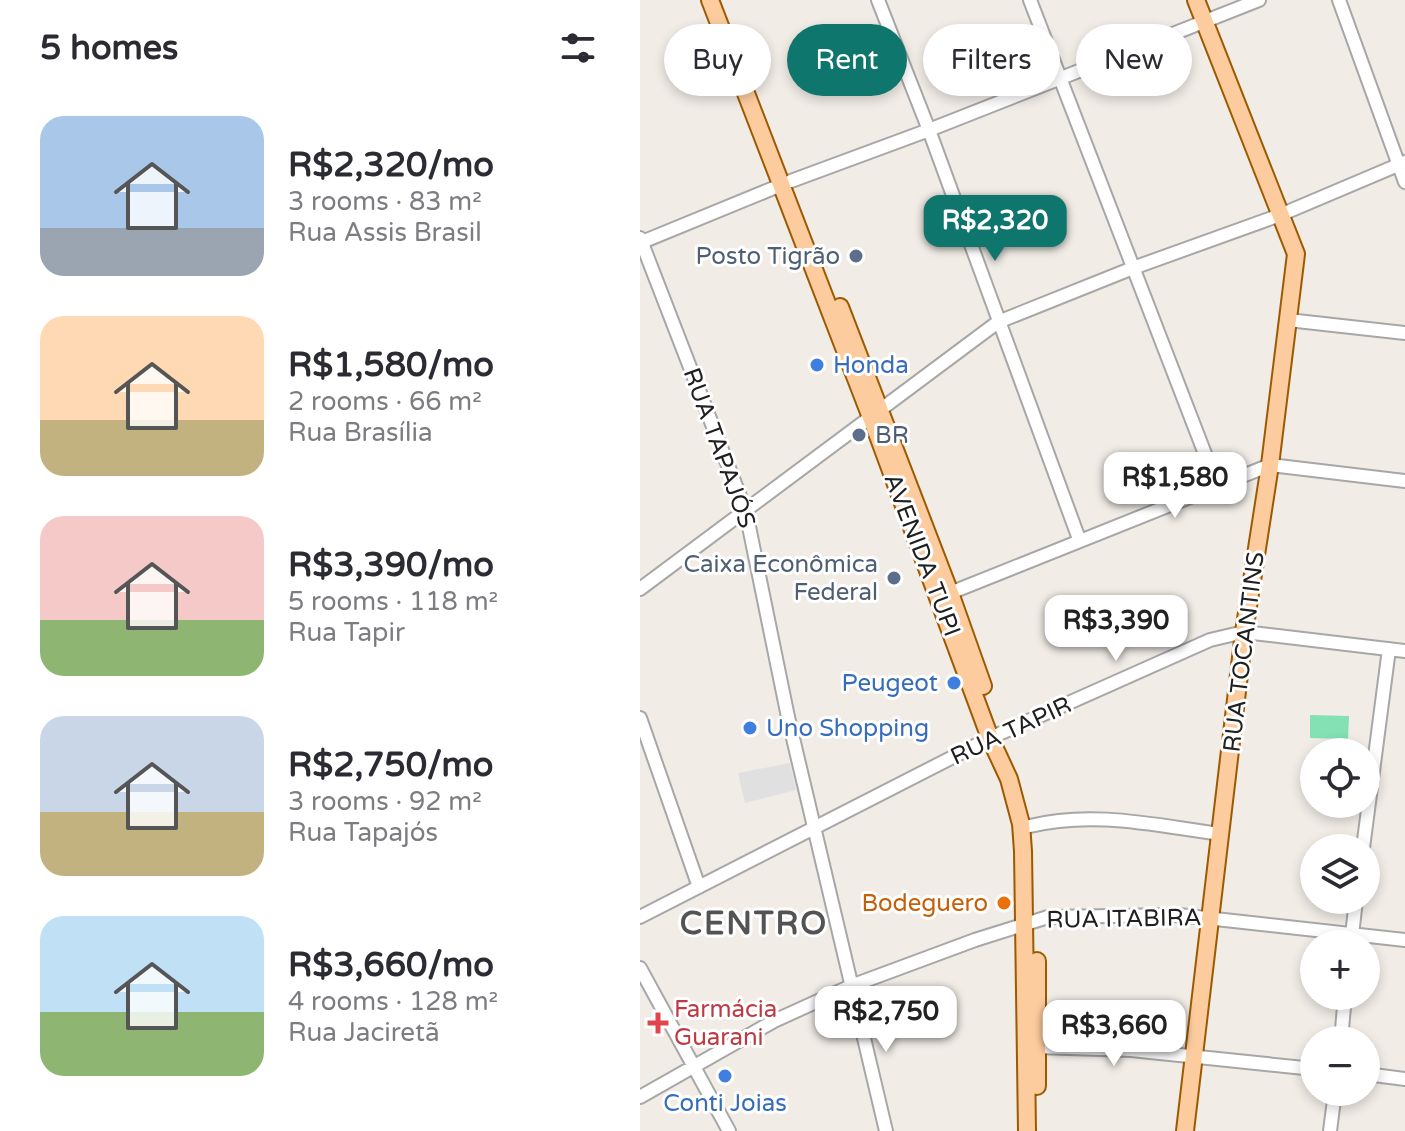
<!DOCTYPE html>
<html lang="en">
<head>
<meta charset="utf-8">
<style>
  :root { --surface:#fff; --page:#f7f7f7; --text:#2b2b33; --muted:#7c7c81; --accent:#0f766e }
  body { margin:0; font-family:"Varela Round",sans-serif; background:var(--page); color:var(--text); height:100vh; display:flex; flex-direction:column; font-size:30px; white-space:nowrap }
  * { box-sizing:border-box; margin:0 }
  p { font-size:26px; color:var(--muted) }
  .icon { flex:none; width:44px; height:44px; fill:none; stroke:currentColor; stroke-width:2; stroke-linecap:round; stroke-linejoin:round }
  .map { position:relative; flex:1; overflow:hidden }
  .panel { display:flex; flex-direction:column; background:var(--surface); width:640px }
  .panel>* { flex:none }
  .top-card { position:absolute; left:24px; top:24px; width:620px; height:72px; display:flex; gap:16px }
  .buttons { position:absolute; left:660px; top:738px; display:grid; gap:16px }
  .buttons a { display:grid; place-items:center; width:80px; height:80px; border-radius:50%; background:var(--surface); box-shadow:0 4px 12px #0003; font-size:40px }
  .price { position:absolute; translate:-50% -68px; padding:0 18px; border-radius:16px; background:#fff; color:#222; font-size:26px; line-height:52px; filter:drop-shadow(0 2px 4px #0008) }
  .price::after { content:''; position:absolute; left:50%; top:48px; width:24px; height:18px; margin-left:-12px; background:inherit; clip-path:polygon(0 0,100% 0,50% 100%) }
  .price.active { background:var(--accent); color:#fff }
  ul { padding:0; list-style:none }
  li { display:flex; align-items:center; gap:24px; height:200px; padding:0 40px }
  li span { display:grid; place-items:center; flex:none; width:224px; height:160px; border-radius:24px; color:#555 }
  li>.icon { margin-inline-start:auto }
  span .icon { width:96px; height:96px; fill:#fffc; stroke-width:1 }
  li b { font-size:34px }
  h2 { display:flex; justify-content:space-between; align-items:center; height:96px; padding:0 40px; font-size:34px }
  .pill { padding:0 28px; border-radius:36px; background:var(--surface); box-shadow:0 4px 12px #0003; font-size:28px; line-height:72px }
  .pill.active { background:var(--accent); color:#fff }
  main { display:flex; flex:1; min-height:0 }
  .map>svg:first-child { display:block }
  .pitch { fill:#83e1b4 }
  .parking { fill:#e0e0e0 }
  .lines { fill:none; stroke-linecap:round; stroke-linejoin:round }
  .minor-casing { stroke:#a7a7a7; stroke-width:16 }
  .major-casing { stroke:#9c5a00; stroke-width:20 }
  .minor { stroke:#fff; stroke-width:12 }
  .major { stroke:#fdcc9e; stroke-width:16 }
  .service-dot { fill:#5c6f8a; stroke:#fff; stroke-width:3 }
  .shop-dot { fill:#3f7fe0; stroke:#fff; stroke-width:3 }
  .food-dot { fill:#e8710a; stroke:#fff; stroke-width:3 }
  .health-dot { fill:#e0444e; stroke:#fff; stroke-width:3 }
  .labels { text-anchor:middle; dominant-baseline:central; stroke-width:6; stroke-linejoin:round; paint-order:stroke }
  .service-label { font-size:24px; fill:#4e5e75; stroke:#fff; text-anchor:end }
  .shop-label { font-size:24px; fill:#366cbe; stroke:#fff; text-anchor:start }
  .street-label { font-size:24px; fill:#202020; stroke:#fff }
  .food-label { font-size:24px; fill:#c56008; stroke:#fff; text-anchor:end }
  .health-label { font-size:24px; fill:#be3a42; stroke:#fff; text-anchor:start }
  .district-label { font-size:32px; font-weight:bold; letter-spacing:2px; fill:#535353; stroke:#fff }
</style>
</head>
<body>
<main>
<section class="panel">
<h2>5 homes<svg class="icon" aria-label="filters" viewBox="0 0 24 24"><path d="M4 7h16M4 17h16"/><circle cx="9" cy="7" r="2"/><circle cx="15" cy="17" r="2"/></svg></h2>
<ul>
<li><span style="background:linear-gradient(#a9c7e8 70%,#9aa5b1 0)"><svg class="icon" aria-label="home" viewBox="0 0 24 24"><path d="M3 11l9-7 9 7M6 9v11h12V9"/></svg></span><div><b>R$2,320/mo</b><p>3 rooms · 83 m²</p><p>Rua Assis Brasil</p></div></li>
<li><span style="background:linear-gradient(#ffd9b3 65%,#c2b280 0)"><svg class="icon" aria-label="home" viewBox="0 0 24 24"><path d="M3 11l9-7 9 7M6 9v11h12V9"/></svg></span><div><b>R$1,580/mo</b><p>2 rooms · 66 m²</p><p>Rua Brasília</p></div></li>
<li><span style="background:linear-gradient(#f6c9c9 65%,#8fb573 0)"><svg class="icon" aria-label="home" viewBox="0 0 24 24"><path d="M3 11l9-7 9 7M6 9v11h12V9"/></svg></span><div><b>R$3,390/mo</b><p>5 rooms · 118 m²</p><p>Rua Tapir</p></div></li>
<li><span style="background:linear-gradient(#c9d6e8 60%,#c2b280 0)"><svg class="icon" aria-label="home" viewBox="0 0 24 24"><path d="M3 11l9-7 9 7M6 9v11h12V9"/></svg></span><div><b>R$2,750/mo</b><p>3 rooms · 92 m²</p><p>Rua Tapajós</p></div></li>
<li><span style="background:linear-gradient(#bfe0f5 60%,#8fb573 0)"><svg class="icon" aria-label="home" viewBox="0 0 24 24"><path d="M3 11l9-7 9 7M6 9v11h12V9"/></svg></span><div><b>R$3,660/mo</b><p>4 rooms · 128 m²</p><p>Rua Jaciretã</p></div></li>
</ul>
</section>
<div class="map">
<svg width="765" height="1131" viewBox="0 0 765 1131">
  <rect width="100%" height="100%" fill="#f1ece6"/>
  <path class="pitch" d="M670 715 709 716 708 739 670 738Z"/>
  <path class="parking" d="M150 763 156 790 105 803 98 773Z"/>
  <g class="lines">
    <defs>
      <path id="minor" d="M238 0 289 130 439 539
        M390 0 577 485
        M699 0 765 182
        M151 181 289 130 619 0
        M0 238 106 512 148 717 246 1131
        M2 242 141 185
        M648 320 765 333
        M0 589 358 322 493 268 640 215 765 162
        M310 593 630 465 765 481
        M0 718 59 887
        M390 826C454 810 518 826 581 834
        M723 848 749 649
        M0 917 350 738 570 640 604 632 765 651
        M711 944 716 900
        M0 968 89 1131
        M701 1040 705 996
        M397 1047 491 1050 674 1069
        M726 1074 765 1079
        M0 1097 134 1021 211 986 335 940 408 917 539 915 765 940
        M690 1131 695 1092"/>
      <path id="major" d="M70 0 237 433 350 738 369 779 381 824 383 851 387 1131
        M200 307 310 593 343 686
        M397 1086V961
        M545 1131 604 632 630 465 656 254 556 0"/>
    </defs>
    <use href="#minor" class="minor-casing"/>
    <use href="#major" class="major-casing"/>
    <use href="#minor" class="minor"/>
    <use href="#major" class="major"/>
  </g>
  <g class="service-dot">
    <circle cx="216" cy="256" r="8"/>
    <circle cx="219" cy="435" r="8"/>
    <circle cx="254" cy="578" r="8"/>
  </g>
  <g class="shop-dot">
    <circle cx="177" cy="365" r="8"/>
    <circle cx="314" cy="683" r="8"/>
    <circle cx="110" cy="728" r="8"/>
    <circle cx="85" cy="1076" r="8"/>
  </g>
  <circle class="food-dot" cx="364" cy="903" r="8"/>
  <path class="health-dot" d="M14 1011h8v8h8v8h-8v8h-8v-8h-8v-8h8z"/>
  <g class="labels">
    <g class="service-label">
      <text x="200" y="256">Posto Tigrão</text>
      <text x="235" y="435" text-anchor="start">BR</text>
      <text x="238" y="564">Caixa Econômica<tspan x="238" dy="28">Federal</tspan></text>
    </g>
    <g class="shop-label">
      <text x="193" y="365">Honda</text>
      <text x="298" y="683" text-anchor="end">Peugeot</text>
      <text x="126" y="728">Uno Shopping</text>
      <text x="85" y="1103" text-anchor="middle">Conti Joias</text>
    </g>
    <g class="street-label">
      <text transform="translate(79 448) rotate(70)">RUA TAPAJÓS</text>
      <text transform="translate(282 555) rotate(69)">AVENIDA TUPI</text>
      <text transform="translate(604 652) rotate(-83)">RUA TOCANTINS</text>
      <text transform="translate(371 731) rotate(-25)">RUA TAPIR</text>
      <text transform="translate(484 919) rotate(-1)">RUA ITABIRA</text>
    </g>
    <g class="food-label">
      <text x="348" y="903">Bodeguero</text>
    </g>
    <g class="health-label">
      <text x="34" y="1009">Farmácia<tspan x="34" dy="28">Guarani</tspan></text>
    </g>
    <g class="district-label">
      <text x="114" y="924">CENTRO</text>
    </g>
  </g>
</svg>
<div class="buttons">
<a><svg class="icon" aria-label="locate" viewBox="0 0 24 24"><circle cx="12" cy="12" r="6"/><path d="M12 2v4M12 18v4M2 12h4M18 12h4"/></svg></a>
<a><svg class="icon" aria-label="layers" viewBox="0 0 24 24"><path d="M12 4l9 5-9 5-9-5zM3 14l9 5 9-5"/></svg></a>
<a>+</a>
<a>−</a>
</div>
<b class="price active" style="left:355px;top:263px">R$2,320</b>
<b class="price" style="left:535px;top:520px">R$1,580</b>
<b class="price" style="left:476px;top:663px">R$3,390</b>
<b class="price" style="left:246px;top:1054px">R$2,750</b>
<b class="price" style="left:474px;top:1068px">R$3,660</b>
<div class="top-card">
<a class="pill">Buy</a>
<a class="pill active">Rent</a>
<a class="pill">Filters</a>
<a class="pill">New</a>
</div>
</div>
</main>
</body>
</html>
